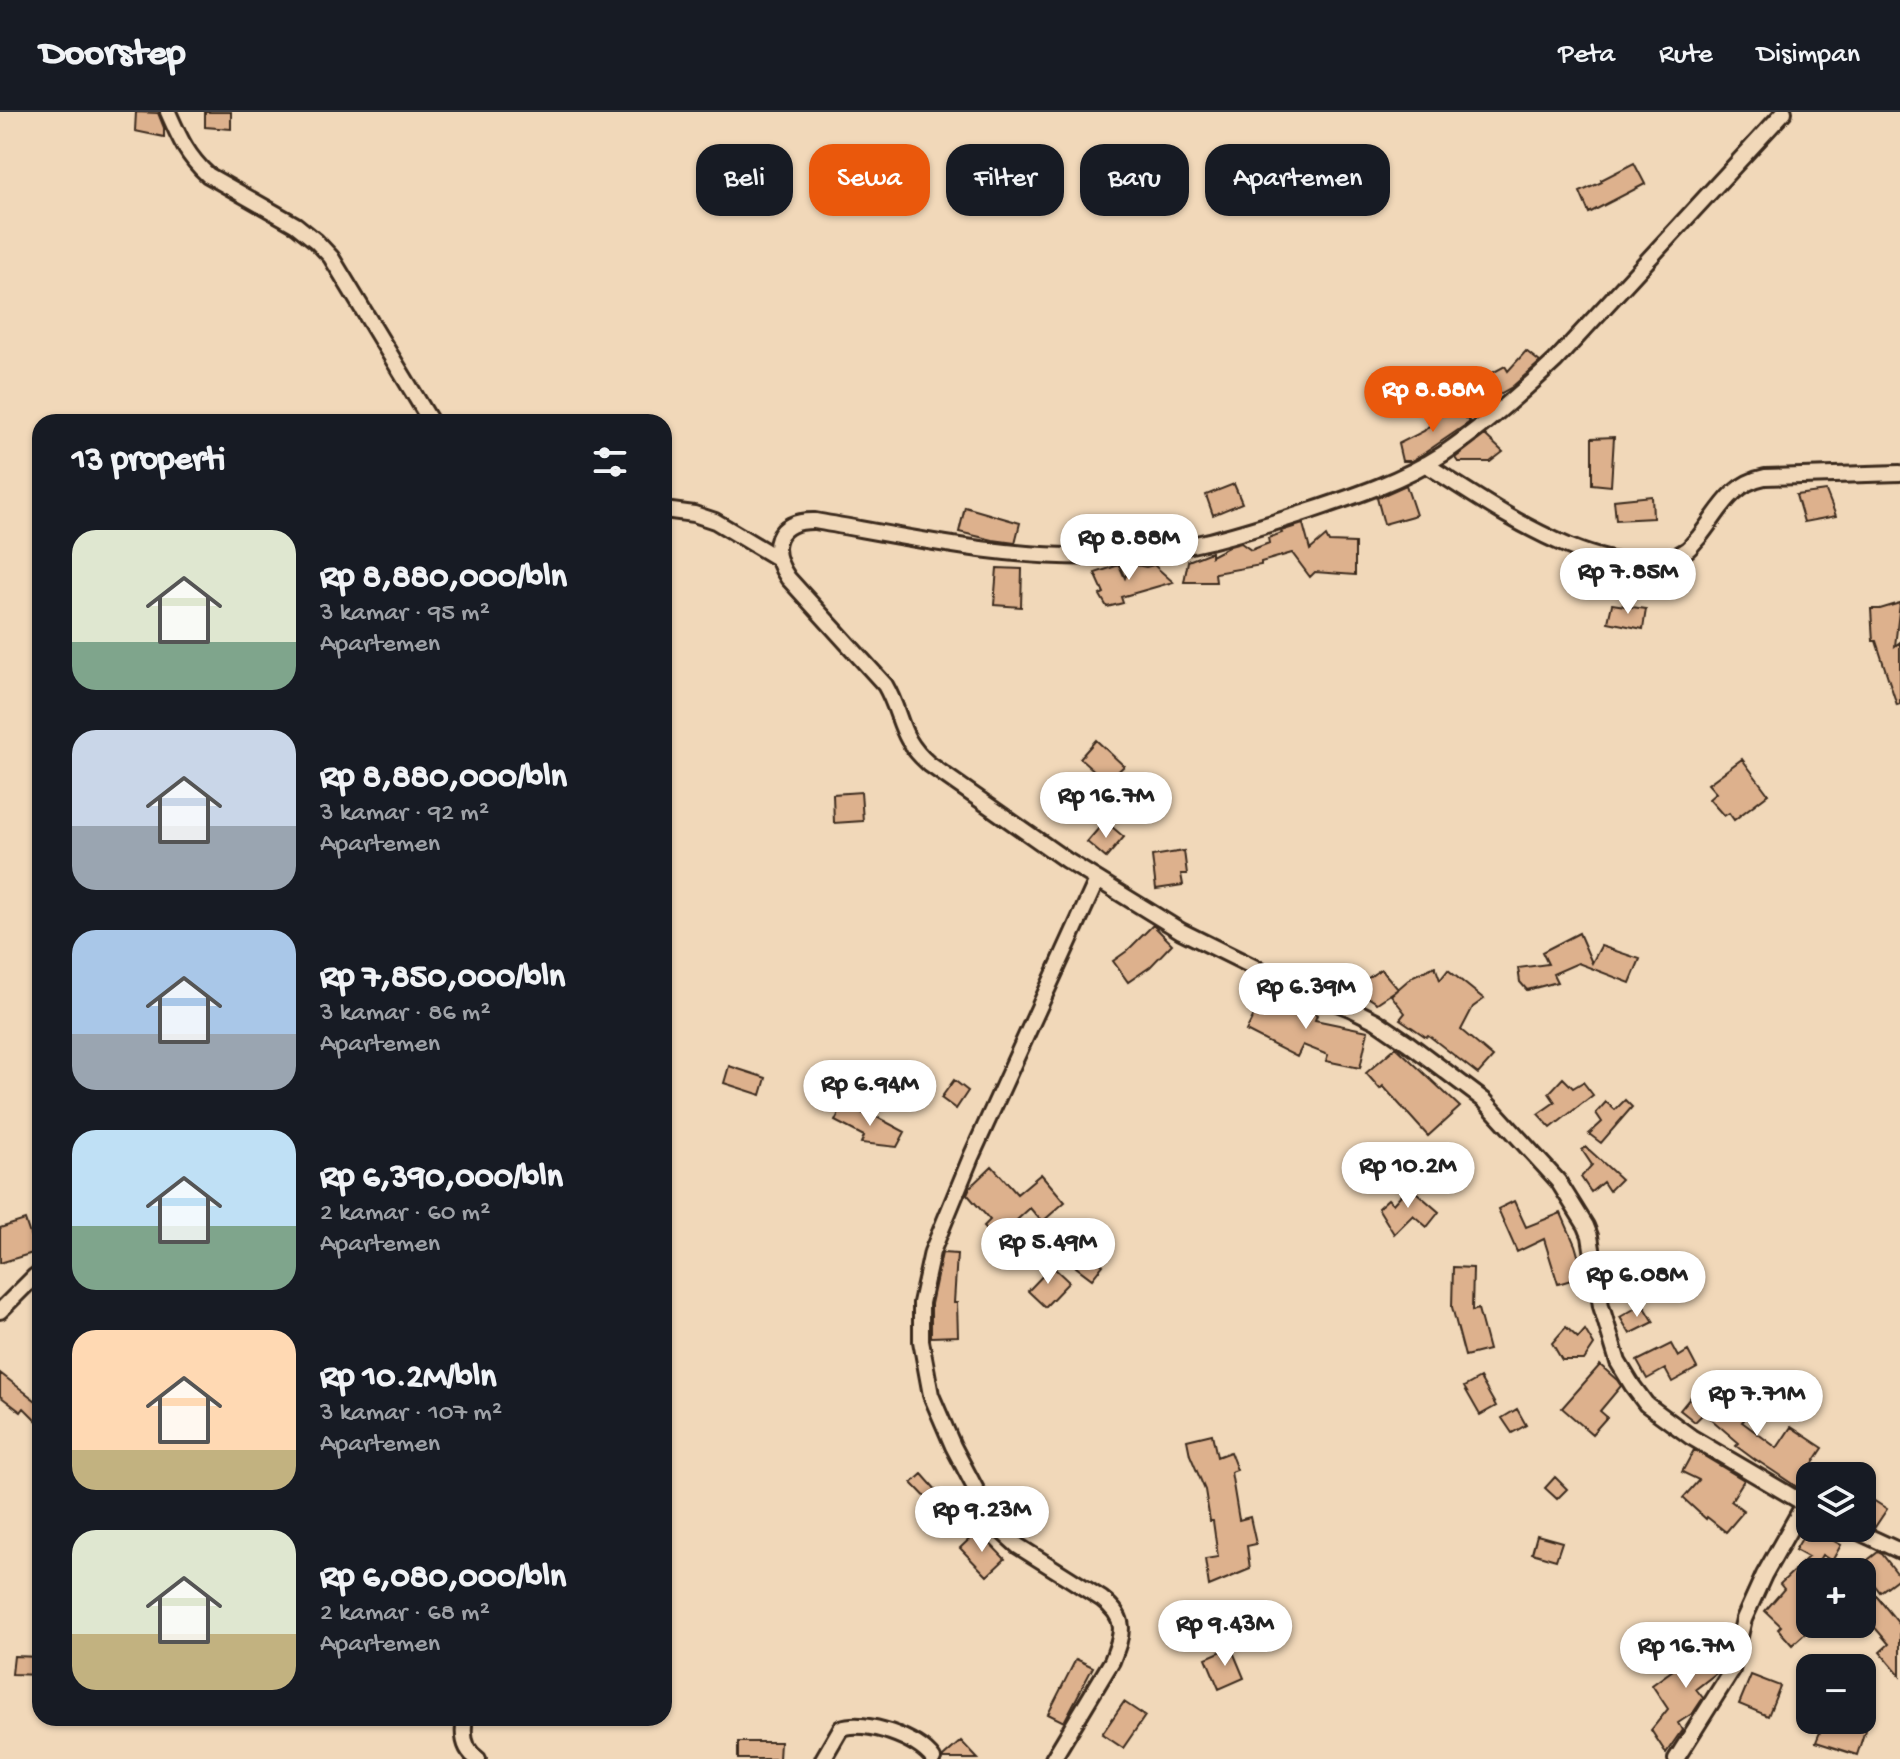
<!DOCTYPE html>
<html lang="id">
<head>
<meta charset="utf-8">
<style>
  :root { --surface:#171b24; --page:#242831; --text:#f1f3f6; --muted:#9ea1a6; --line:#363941; --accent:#ea580c }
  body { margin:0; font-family:"Gochi Hand",sans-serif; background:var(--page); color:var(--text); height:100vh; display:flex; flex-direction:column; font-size:30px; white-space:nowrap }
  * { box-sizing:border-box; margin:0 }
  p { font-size:26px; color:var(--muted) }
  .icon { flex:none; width:44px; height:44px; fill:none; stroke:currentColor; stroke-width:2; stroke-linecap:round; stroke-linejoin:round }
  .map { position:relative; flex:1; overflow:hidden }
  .sheet { position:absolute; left:32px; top:302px; width:640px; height:1312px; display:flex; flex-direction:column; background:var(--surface); border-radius:24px; box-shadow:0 2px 6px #0004 }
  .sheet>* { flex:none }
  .banner { position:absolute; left:696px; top:32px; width:760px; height:72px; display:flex; gap:16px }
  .fabs { position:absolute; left:1796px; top:1350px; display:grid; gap:16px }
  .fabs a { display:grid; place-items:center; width:80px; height:80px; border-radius:16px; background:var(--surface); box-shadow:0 2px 6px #0004; font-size:40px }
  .price { position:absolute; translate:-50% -68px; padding:0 18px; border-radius:28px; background:#fff; color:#222; font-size:26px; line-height:52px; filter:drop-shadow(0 2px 4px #0008) }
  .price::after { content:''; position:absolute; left:50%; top:48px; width:24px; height:18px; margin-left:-12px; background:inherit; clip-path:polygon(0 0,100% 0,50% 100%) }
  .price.on { background:var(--accent); color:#fff }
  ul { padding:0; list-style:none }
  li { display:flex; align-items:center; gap:24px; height:200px; padding:0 40px }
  li span { display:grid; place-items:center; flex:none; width:224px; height:160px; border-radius:24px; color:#555 }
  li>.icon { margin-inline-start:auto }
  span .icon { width:96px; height:96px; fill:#fffc; stroke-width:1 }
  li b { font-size:34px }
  h2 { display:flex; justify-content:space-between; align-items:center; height:96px; padding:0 40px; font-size:34px }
  .chip { padding:0 28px; border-radius:24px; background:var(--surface); box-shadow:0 2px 6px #0004; font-size:28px; line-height:72px }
  .chip.on { background:var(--accent); color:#fff }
  header { display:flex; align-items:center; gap:48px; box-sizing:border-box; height:112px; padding:0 40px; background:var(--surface); border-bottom:2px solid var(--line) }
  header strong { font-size:38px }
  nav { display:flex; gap:44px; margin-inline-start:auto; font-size:28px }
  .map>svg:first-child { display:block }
  .building { fill:#ddb18d; stroke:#3b2a1e; stroke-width:2 }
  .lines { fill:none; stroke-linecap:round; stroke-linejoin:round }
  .minor-casing { stroke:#3b2a1e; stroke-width:20 }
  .minor { stroke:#f1d8b9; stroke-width:14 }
</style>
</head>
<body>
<header>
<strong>Doorstep</strong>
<nav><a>Peta</a><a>Rute</a><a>Disimpan</a></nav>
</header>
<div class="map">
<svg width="1900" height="1647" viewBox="0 0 1900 1647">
  <rect width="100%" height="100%" fill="#f1d8b9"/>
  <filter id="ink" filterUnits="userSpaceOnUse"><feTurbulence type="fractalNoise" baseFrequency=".0125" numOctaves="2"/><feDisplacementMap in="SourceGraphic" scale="16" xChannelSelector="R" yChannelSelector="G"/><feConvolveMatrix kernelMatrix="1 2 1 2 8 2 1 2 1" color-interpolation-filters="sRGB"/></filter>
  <g filter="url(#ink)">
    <path class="building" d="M136 0 158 1 164 16V25L135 19Z
      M205 0H231V17L205 15Z
      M1634 51 1645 72 1589 101 1580 80 1602 70 1601 68Z
      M1526 239 1540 250 1512 275 1480 293 1470 273 1505 254 1508 259Z
      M1450 292 1470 310 1423 342 1411 349H1402L1398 332 1424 319Z
      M1485 323 1503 340 1490 350H1458L1455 346Z
      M1614 325 1611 374 1592 372V326Z
      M1234 372 1242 391 1213 403 1206 383Z
      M1406 373 1416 403 1384 412 1377 386Z
      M1826 379 1836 404 1804 410 1796 383Z
      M1652 384 1653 406 1616 408 1614 388Z
      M965 395 1020 411 1015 431 993 428 959 420Z
      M1303 412 1310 438 1326 424 1329 430 1355 431V463L1315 460 1310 465 1292 441 1261 450V453L1215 461 1216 470H1184L1188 449 1211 440V444L1230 434 1241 431 1251 438 1269 431 1268 426 1282 421 1281 419Z
      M1131 452 1146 455 1154 453 1173 470 1121 485 1123 491 1107 495 1100 483 1104 481 1095 461 1119 453 1125 466Z
      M997 456 1022 457 1021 495 994 493Z
      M1900 491 1895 534 1900 530V592L1897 593 1876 529H1873L1871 497H1880Z
      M1612 492 1646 497 1643 517 1608 510Z
      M1096 628 1124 654 1107 670 1080 646Z
      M1742 647 1768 682 1734 708 1729 701 1724 704 1709 687 1716 681 1708 672Z
      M861 680 863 709 834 711 833 682Z
      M1105 709 1124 725 1106 746 1087 730Z
      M1184 739 1187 762H1181L1183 773 1156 777 1152 744Z
      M1153 813 1172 832 1150 855 1128 870 1113 849 1127 839Z
      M1579 821 1592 851 1601 834 1640 847 1630 871 1578 851 1553 862 1557 870 1527 878 1520 870 1518 856 1548 852 1542 840Z
      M1435 854 1440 868 1448 858 1484 887 1473 895 1461 918 1493 945 1478 962 1428 923 1426 925 1400 907 1405 901 1391 883 1413 864Z
      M1381 857 1398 877 1377 891 1354 876Z
      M1274 876 1293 885 1292 887 1317 903 1315 908 1368 919 1360 956 1326 949 1328 943 1303 933 1297 945 1246 919 1257 897 1261 899Z
      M1396 935 1460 995 1428 1024 1383 974 1380 977 1366 961Z
      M729 954 766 966 761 983 724 971Z
      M1563 966 1573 976 1583 970 1593 983 1551 1016 1538 1002 1555 990 1549 981Z
      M954 968 968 979 956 997 941 986Z
      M1625 988 1632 995 1601 1031 1589 1022 1602 1010 1596 1001 1606 990 1615 998Z
      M844 991 874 1007 875 1004 905 1020 897 1035 861 1031 864 1024 835 1009Z
      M1586 1035 1621 1067 1609 1079 1603 1070 1591 1080 1581 1065 1592 1053 1582 1038Z
      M992 1054 1017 1082 1041 1062 1065 1090 1042 1110 1030 1096 995 1128 983 1115 990 1108 967 1082 970 1075Z
      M1409 1074 1439 1100 1427 1115 1413 1103 1394 1122 1378 1096 1388 1087 1393 1092Z
      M1514 1089 1526 1115 1561 1101 1575 1133 1584 1164 1558 1172 1544 1127 1517 1140 1498 1097Z
      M25 1108 36 1140 0 1151V1116Z
      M942 1141 957 1142 954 1191H957L958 1224 931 1225V1192Z
      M1087 1141 1103 1153 1092 1167 1076 1155Z
      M1662 1146 1675 1162 1653 1179 1640 1163Z
      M1052 1154 1069 1170 1045 1195 1028 1179Z
      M1453 1155 1473 1156 1472 1199 1478 1197 1489 1238 1465 1244 1452 1195Z
      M1643 1192 1654 1210 1630 1222 1620 1205Z
      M1566 1215 1578 1226 1585 1218 1594 1233 1584 1248H1562L1552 1231Z
      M1671 1232 1678 1245 1688 1239 1697 1256 1672 1270 1665 1257 1647 1267 1637 1249Z
      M1600 1253 1617 1268 1621 1274 1600 1299 1607 1305 1592 1322 1562 1296Z
      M0 1261 40 1292V1312L24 1296 21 1300 0 1284Z
      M1480 1266 1496 1294 1480 1303 1464 1275Z
      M1704 1269 1710 1280 1744 1308 1742 1310 1777 1336 1791 1315 1823 1336 1797 1375 1755 1347V1348L1736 1334 1739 1331 1704 1301 1695 1310 1680 1298Z
      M1517 1297 1526 1313 1512 1321 1502 1306Z
      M1212 1322 1217 1345 1230 1340 1237 1358 1231 1360 1239 1408 1250 1405 1256 1432 1247 1434 1250 1457 1209 1474 1205 1447 1218 1445 1213 1409H1210L1205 1378 1190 1343 1187 1328Z
      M1694 1338 1744 1368 1731 1389 1744 1399 1726 1420 1707 1405 1706 1407 1683 1386 1699 1368 1682 1360Z
      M922 1362 945 1388 936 1396 912 1371Z
      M1555 1365 1567 1377 1557 1387 1545 1376Z
      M1862 1381 1887 1397 1875 1415 1862 1406Z
      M1809 1415 1841 1433 1832 1449 1822 1443 1812 1460H1810L1807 1469 1810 1472V1485L1798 1504 1810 1517 1792 1533 1778 1517 1781 1514 1765 1499 1784 1477 1780 1472 1808 1445 1795 1438Z
      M978 1419 1005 1447 987 1464 960 1436Z
      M1537 1423 1562 1430 1556 1448 1532 1441Z
      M1878 1440 1882 1442 1900 1465 1880 1480 1860 1454Z
      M1874 1481 1900 1513V1564L1880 1540 1889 1532 1872 1512 1862 1519V1490Z
      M1714 1520 1728 1530 1722 1542 1724 1548 1723 1554 1719 1559 1696 1577 1703 1586 1693 1601 1678 1611 1682 1618 1666 1641 1651 1618 1668 1597 1652 1573 1680 1553 1686 1562Z
      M1231 1535 1244 1566 1219 1577 1206 1546Z
      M14 1544 40 1545V1563L12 1562Z
      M1076 1547 1093 1555 1064 1610 1048 1602Z
      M1751 1563 1780 1574 1768 1604 1739 1592Z
      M1124 1590 1145 1604 1123 1636 1102 1622Z
      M1804 1608H1844L1866 1615 1857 1643 1816 1630 1820 1620Z
      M961 1629 978 1647H943V1645Z
      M738 1630H780L779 1647H738Z"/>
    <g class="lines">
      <defs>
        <path id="minor" d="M168 0C179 25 187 44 208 63L296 113 316 129 331 145 431 310
          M1784 0 1555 249C1520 282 1483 315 1443 342 1403 368 1355 384 1310 399 1243 421 1180 441 1109 444 1010 448 912 426 815 409 775 408 768 436 788 466L885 573C903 604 898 625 929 652L1066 748 1181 819 1278 867 1352 897 1376 909 1408 931 1485 989 1558 1069 1586 1114 1590 1124 1601 1194 1618 1250 1632 1273 1646 1292 1691 1325 1810 1395
          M1425 352C1483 388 1618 487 1687 438 1691 435 1695 429 1699 425 1720 399 1730 372 1765 365L1900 361
          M664 398 694 402 715 409 777 446
          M0 1199 35 1164
          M1850 1416 1900 1439
          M465 1606C462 1622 463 1638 478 1647
          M823 1647 841 1616C865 1607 919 1626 933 1647
          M1053 1647 1112 1549C1123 1521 1128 1507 1102 1487L1018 1434 997 1415 984 1393 953 1334 931 1283 921 1229V1191L932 1140 971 1045 1097 768
          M1676 1647 1732 1558 1744 1507 1764 1463 1804 1392"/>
      </defs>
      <use href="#minor" class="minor-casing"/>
      <use href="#minor" class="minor"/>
    </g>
  </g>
</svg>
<div class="fabs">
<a><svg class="icon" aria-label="layers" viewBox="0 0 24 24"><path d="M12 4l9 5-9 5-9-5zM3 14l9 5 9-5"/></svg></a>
<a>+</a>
<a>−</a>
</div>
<b class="price on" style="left:1433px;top:322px">Rp 8.88M</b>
<b class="price" style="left:1129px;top:470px">Rp 8.88M</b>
<b class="price" style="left:1628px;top:504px">Rp 7.85M</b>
<b class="price" style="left:1106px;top:728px">Rp 16.7M</b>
<b class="price" style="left:1306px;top:919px">Rp 6.39M</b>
<b class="price" style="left:870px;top:1016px">Rp 6.94M</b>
<b class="price" style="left:1408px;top:1098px">Rp 10.2M</b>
<b class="price" style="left:1048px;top:1174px">Rp 5.49M</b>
<b class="price" style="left:1637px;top:1207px">Rp 6.08M</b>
<b class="price" style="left:1757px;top:1326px">Rp 7.71M</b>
<b class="price" style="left:982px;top:1442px">Rp 9.23M</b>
<b class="price" style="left:1225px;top:1556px">Rp 9.43M</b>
<b class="price" style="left:1686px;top:1578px">Rp 16.7M</b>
<div class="banner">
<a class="chip">Beli</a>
<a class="chip on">Sewa</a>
<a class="chip">Filter</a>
<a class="chip">Baru</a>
<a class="chip">Apartemen</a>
</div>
<section class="sheet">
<h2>13 properti<svg class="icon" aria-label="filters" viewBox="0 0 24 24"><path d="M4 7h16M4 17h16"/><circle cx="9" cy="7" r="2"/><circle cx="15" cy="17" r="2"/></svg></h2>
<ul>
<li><span style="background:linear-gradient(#dfe7d0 70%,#7fa58c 0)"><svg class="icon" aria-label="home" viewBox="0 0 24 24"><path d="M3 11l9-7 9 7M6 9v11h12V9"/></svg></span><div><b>Rp 8,880,000/bln</b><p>3 kamar · 95 m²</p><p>Apartemen</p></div></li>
<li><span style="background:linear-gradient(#c9d6e8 60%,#9aa5b1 0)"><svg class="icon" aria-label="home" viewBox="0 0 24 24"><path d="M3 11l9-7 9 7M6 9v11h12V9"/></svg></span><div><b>Rp 8,880,000/bln</b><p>3 kamar · 92 m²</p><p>Apartemen</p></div></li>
<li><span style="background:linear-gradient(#a9c7e8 65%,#9aa5b1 0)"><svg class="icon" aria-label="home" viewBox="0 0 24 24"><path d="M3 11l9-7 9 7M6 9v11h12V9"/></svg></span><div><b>Rp 7,850,000/bln</b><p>3 kamar · 86 m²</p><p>Apartemen</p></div></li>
<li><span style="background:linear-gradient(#bfe0f5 60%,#7fa58c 0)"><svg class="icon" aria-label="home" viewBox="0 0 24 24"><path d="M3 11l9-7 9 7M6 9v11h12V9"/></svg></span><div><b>Rp 6,390,000/bln</b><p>2 kamar · 60 m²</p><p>Apartemen</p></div></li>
<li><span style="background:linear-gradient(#ffd9b3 75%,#c2b280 0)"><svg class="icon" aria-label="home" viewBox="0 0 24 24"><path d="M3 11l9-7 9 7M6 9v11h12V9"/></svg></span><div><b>Rp 10.2M/bln</b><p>3 kamar · 107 m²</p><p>Apartemen</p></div></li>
<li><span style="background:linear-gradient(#dfe7d0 65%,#c2b280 0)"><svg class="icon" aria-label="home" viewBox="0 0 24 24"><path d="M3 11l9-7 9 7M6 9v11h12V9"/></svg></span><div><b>Rp 6,080,000/bln</b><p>2 kamar · 68 m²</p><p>Apartemen</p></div></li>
</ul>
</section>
</div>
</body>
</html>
